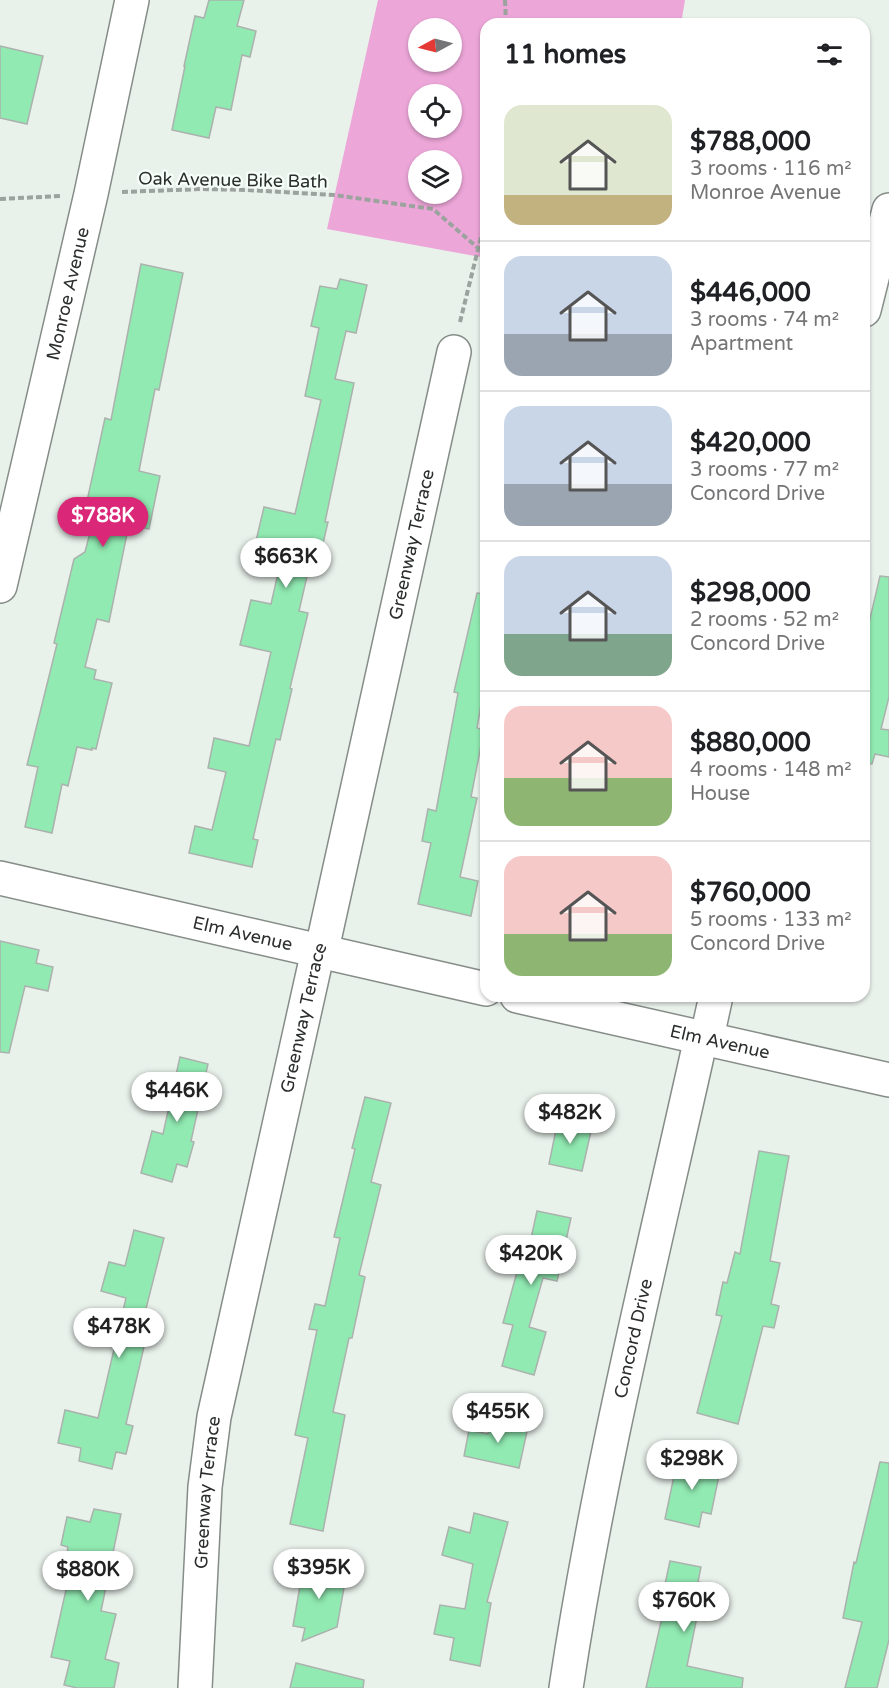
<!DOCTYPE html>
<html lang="en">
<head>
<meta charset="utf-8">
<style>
  :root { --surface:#fff; --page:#f2f2f2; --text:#202124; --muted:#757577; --line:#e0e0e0; --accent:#db2777 }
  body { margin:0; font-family:"Varela Round",sans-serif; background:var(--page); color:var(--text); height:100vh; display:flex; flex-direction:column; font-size:22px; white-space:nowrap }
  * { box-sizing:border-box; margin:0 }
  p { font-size:20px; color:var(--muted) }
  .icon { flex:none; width:33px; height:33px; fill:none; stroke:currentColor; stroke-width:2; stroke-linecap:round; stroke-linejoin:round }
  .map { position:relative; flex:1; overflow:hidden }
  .sheet { position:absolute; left:480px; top:18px; width:390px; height:984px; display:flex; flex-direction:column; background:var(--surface); border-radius:18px; box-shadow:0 2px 4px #0004 }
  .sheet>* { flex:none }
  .needle { width:39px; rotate:263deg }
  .buttons { position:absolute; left:408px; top:18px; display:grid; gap:12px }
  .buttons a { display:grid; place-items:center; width:54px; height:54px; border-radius:50%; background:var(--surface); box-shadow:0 2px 4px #0004; font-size:30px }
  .price { position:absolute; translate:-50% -51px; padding:0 14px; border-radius:21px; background:#fff; color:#222; font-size:20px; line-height:39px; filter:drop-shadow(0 2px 3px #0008) }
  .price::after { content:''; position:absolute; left:50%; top:36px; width:18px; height:14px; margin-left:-9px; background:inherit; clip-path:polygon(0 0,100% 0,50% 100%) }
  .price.selected { background:var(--accent); color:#fff }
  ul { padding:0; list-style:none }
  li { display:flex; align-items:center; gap:18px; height:150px; padding:0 24px }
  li+li { border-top:2px solid var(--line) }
  li span { display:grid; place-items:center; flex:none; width:168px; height:120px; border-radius:18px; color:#555 }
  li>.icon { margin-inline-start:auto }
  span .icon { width:72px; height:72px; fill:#fffc; stroke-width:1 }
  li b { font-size:26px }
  h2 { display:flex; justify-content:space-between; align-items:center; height:72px; padding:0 24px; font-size:26px }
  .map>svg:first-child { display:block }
  .green { fill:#eca6d8; fill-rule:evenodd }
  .building { fill:#91eab2; stroke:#abb2ad; stroke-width:1.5 }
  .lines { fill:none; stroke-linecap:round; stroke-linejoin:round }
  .minor-casing { stroke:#868d88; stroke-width:36 }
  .path { stroke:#9ca29e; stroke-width:4; stroke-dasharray:6 3; stroke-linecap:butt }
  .minor { stroke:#fff; stroke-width:33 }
  .labels { text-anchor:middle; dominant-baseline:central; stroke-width:4.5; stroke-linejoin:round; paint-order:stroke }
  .street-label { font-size:18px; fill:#2b2e2c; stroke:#f6fef8 }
</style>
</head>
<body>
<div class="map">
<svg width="889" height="1688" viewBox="0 0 889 1688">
  <rect width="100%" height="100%" fill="#e9f1eb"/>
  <path class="green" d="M378 0H685L681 24H486V258L327 229ZM418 28H452V62H418ZM452 94V128H418V94ZM418 160H452V194H418Z"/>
  <path class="building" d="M209 0H244L237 26 256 31 250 57 242 55 231 110 216 107 209 138 172 130 185 66H184L195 16 204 18Z
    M0 46 43 56 27 124 0 118Z
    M141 264 183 273 159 390 155 389 139 471 160 476 149 529 129 524 109 622 97 619 85 667 96 670 94 679 112 683 96 749 92 748V750L77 747 68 786 62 784 52 833 25 827 38 767 27 765 57 644 54 643 74 559 85 552 94 517 84 515 105 418 111 420Z
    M340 279 367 285 356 333 346 331 335 379 354 383 325 522H328L318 565 310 563 299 611 308 613 290 688 292 689 280 740 276 739 253 839 258 840 252 867 189 853 195 826 212 830 226 772 208 768 214 738 249 746 271 652 240 645 251 600 271 604 281 560 274 558 277 546 256 541 264 507 295 514 321 400 305 396 319 328 311 326 320 286 337 289Z
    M880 576 889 577V697L881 729 889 730V757L875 754 872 764 864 763V644Z
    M477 593 486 594V676L477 728 484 730 471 797 477 798 460 877 478 881 471 916 418 904 431 843 422 841 428 809 436 811 458 693 454 692Z
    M0 941 39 950 36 963 53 967 48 991 25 986 9 1053 0 1052Z
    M180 1057 208 1064 191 1141 194 1142 187 1167 177 1164 172 1182 141 1173 152 1131 163 1134Z
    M365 1097 391 1103 371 1182 381 1185 359 1275 365 1277 352 1338H349L333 1412 345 1415 323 1531 290 1524 308 1438 295 1435 317 1330 309 1329 315 1304 325 1306 340 1238 334 1237 355 1149 352 1148Z
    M558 1120 592 1127 582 1171 549 1164Z
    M759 1151 789 1156 770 1261 780 1263 771 1304 779 1306 774 1328 763 1326 738 1424 697 1413 722 1316 716 1315 723 1282 727 1283 735 1252 740 1254Z
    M537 1211 571 1218 557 1281 543 1278 529 1327 546 1332 534 1375 502 1366 513 1325 503 1323 517 1272 500 1268 507 1237 530 1243Z
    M134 1230 164 1238 140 1332 147 1334 126 1424 133 1426 126 1454 116 1452 112 1469 79 1461 81 1448 58 1443 65 1410 98 1418 126 1298 101 1291 109 1262 125 1266Z
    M491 1418 528 1427 519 1468 464 1456 469 1430 488 1434Z
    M678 1457 721 1466 711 1514 702 1512 699 1527 665 1519Z
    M880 1462 889 1463V1640L877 1688H845L862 1622 843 1618 854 1562 856 1563Z
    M94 1509 121 1514 101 1611 116 1614 105 1659 119 1663 114 1688H77L64 1685 70 1661 51 1657 70 1572 64 1570 68 1547 61 1545 67 1517 90 1522Z
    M474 1513 508 1522 487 1602 491 1603 480 1666 450 1660 454 1638 434 1634 440 1605 465 1609 473 1564 442 1555 449 1527 470 1533Z
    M670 1561 701 1567 698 1582 719 1586 713 1615 698 1612 687 1666 743 1678 742 1688H646L665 1604 661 1603Z
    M304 1563 347 1571 337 1627 302 1641 305 1628 293 1626Z
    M296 1663 364 1680 363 1688H290Z"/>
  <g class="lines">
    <defs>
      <g id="minor">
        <path d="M864 310 889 210"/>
        <path id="s1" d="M0 586 91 194 132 0"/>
        <path id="s2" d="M0 878 486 989"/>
        <path id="s3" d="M517 996 889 1080"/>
        <path id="s4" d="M195 1688 205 1487 214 1417 318 951 324 940 454 352"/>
        <path id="s5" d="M566 1688C599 1469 653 1254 701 1038L709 1028 716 996"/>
      </g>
    </defs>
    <use href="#minor" class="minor-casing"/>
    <path class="path" d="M505 0 506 24
      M122 192 203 189 247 190 334 195 433 209 478 248H486
      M0 199 60 196
      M460 322 486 217"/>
    <use href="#minor" class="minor"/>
  </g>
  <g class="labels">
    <g class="street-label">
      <text transform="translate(233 180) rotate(1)">Oak Avenue Bike Bath</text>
      <text stroke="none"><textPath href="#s1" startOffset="300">Monroe Avenue</textPath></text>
      <text stroke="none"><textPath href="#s4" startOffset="1167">Greenway Terrace</textPath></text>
      <text stroke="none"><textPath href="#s2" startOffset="249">Elm Avenue</textPath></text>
      <text stroke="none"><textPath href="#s4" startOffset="681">Greenway Terrace</textPath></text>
      <text stroke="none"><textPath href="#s3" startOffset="208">Elm Avenue</textPath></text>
      <text stroke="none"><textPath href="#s5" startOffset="356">Concord Drive</textPath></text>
      <text stroke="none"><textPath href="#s4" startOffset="196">Greenway Terrace</textPath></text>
    </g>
  </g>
</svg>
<div class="buttons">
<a><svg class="needle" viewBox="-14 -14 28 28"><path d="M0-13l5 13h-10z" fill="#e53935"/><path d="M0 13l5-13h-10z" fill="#757577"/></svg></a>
<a><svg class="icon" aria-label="locate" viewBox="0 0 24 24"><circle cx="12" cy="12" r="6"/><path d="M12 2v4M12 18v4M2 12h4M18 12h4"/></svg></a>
<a><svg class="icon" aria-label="layers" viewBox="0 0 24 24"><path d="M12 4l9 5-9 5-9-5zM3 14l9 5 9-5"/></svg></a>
</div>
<b class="price selected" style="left:103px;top:548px">$788K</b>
<b class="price" style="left:286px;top:589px">$663K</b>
<b class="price" style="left:177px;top:1123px">$446K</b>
<b class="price" style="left:570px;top:1145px">$482K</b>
<b class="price" style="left:531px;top:1286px">$420K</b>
<b class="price" style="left:119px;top:1359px">$478K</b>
<b class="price" style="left:498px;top:1444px">$455K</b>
<b class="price" style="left:692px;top:1491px">$298K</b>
<b class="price" style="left:319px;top:1600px">$395K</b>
<b class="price" style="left:88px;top:1602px">$880K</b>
<b class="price" style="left:684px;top:1633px">$760K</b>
<section class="sheet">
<h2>11 homes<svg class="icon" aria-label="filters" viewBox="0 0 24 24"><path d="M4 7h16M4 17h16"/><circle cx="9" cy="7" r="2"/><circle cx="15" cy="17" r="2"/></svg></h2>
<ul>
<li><span style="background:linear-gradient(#dfe7d0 75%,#c2b280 0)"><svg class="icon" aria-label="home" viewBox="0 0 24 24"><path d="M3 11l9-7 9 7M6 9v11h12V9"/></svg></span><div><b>$788,000</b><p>3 rooms · 116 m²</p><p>Monroe Avenue</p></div></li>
<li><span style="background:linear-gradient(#c9d6e8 65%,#9aa5b1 0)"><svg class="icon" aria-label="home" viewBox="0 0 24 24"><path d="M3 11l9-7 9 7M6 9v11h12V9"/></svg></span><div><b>$446,000</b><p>3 rooms · 74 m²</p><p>Apartment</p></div></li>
<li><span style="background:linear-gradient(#c9d6e8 65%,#9aa5b1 0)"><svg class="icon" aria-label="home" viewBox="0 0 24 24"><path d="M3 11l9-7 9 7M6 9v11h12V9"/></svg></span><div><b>$420,000</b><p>3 rooms · 77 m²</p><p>Concord Drive</p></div></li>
<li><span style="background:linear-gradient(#c9d6e8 65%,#7fa58c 0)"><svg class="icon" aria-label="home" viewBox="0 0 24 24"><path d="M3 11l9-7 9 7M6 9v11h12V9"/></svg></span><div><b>$298,000</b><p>2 rooms · 52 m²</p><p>Concord Drive</p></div></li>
<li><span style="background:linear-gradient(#f6c9c9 60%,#8fb573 0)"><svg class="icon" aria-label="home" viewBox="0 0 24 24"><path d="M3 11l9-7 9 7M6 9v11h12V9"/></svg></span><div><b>$880,000</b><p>4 rooms · 148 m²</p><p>House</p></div></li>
<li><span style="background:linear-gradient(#f6c9c9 65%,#8fb573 0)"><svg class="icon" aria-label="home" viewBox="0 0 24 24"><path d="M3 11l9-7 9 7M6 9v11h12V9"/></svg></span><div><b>$760,000</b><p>5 rooms · 133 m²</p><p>Concord Drive</p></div></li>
</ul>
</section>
</div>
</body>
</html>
